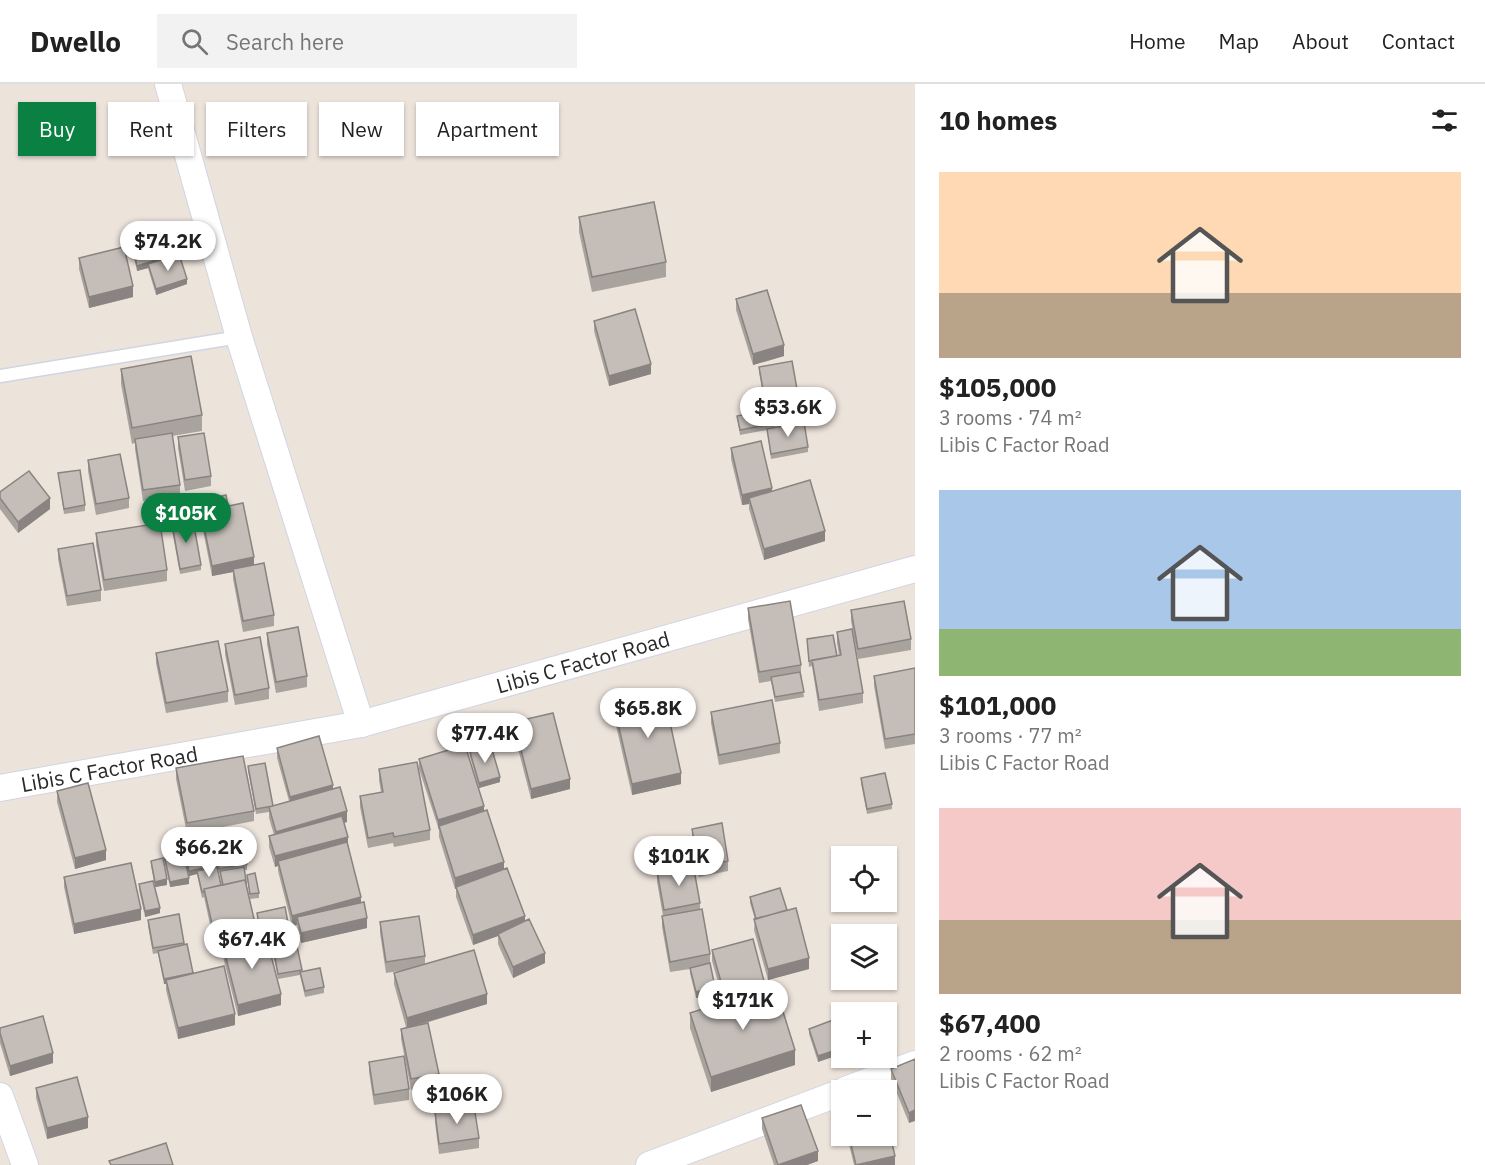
<!DOCTYPE html>
<html lang="en">
<head>
<meta charset="utf-8">
<style>
  :root { --surface:#fff; --page:#f2f2f2; --text:#222; --muted:#767676; --line:#e0e0e0; --accent:#0b8043 }
  body { margin:0; font-family:"IBM Plex Sans",sans-serif; background:var(--page); color:var(--text); height:100vh; display:flex; flex-direction:column; font-size:22px; white-space:nowrap }
  * { box-sizing:border-box; margin:0 }
  p { font-size:20px; color:var(--muted) }
  .icon { flex:none; width:33px; height:33px; fill:none; stroke:currentColor; stroke-width:2; stroke-linecap:round; stroke-linejoin:round }
  .map { position:relative; flex:1; overflow:hidden }
  .sheet { display:flex; flex-direction:column; background:var(--surface); width:570px }
  .sheet>* { flex:none }
  .hud { position:absolute; left:18px; top:18px; width:570px; height:54px; display:flex; gap:12px }
  .fabs { position:absolute; left:831px; top:762px; display:grid; gap:12px }
  .fabs a { display:grid; place-items:center; width:66px; height:66px; border-radius:0px; background:var(--surface); box-shadow:0 2px 4px #0004; font-size:30px }
  .price { position:absolute; translate:-50% -51px; padding:0 14px; border-radius:21px; background:#fff; color:#222; font-size:20px; line-height:39px; filter:drop-shadow(0 2px 3px #0008) }
  .price::after { content:''; position:absolute; left:50%; top:36px; width:18px; height:14px; margin-left:-9px; background:inherit; clip-path:polygon(0 0,100% 0,50% 100%) }
  .price.on { background:var(--accent); color:#fff }
  ul { padding:0; list-style:none }
  li { display:grid; align-content:center; gap:12px; height:318px; padding:0 24px }
  li span { display:grid; place-items:center; height:186px; border-radius:0px; color:#555 }
  li>.icon { margin-inline-start:auto }
  span .icon { width:108px; height:108px; fill:#fffc; stroke-width:1 }
  li b { font-size:26px }
  h2 { display:flex; justify-content:space-between; align-items:center; height:72px; padding:0 24px; font-size:26px }
  .chip { padding:0 21px; border-radius:0px; background:var(--surface); box-shadow:0 2px 4px #0004; font-size:21px; line-height:54px }
  .chip.on { background:var(--accent); color:#fff }
  header { display:flex; align-items:center; gap:36px; box-sizing:border-box; height:84px; padding:0 30px; background:var(--surface); border-bottom:2px solid var(--line) }
  header strong { font-size:28px }
  nav { display:flex; gap:33px; margin-inline-start:auto; font-size:21px }
  .search { width:420px; height:54px; background:var(--page); display:flex; align-items:center; gap:15px; box-sizing:border-box; padding:0 21px; border-radius:0px; color:var(--muted); font-size:22px }
  main { display:flex; flex:1; min-height:0 }
  .map>svg:first-child { display:block }
  .lines { fill:none; stroke-linecap:round; stroke-linejoin:round }
  .service-casing { stroke:#d1d5e2; stroke-width:15 }
  .minor-casing { stroke:#d1d5e2; stroke-width:28 }
  .service { stroke:#fff; stroke-width:12 }
  .minor { stroke:#fff; stroke-width:26 }
  .wall { fill:#a9a39e }
  .shaded-wall { fill:#898481 }
  .building { fill:#c4bdb8; stroke:#898481; stroke-width:1.5 }
  .labels { text-anchor:middle; dominant-baseline:central; stroke-width:4.5; stroke-linejoin:round; paint-order:stroke }
  .street-label { font-size:21px; fill:#292929; stroke:#fff }
</style>
</head>
<body>
<header>
<strong>Dwello</strong>
<div class="search"><svg class="icon" aria-label="search" viewBox="0 0 24 24"><circle cx="10" cy="10" r="6"/><path d="M15 15l6 6"/></svg>Search here</div>
<nav><a>Home</a><a>Map</a><a>About</a><a>Contact</a></nav>
</header>
<main>
<div class="map">
<svg width="915" height="1081" viewBox="0 0 915 1081">
  <rect width="100%" height="100%" fill="#ece3db"/>
  <g class="lines">
    <defs>
      <path id="service" d="M0 292 239 253"/>
      <g id="minor">
        <path d="M168 0 239 253 361 640"/>
        <path id="s1" d="M0 704 361 640 915 485"/>
        <path d="M845 1006 915 980"/>
        <path d="M0 1012 25 1081"/>
        <path d="M649 1081 842 1008"/>
      </g>
    </defs>
    <use href="#service" class="service-casing"/>
    <use href="#minor" class="minor-casing"/>
    <use href="#service" class="service"/>
    <use href="#minor" class="minor"/>
  </g>
  <path class="wall" d="M579 133 666 178V193L592 208 579 148Z
    M134 168 156 178 187 200 156 211 148 184 137 187 134 174Z
    M79 174 133 213 89 224 79 185Z
    M736 215 784 272 753 281 736 226Z
    M594 237 651 290 609 302 594 247Z
    M759 283 797 305V310L764 316 759 288Z
    M121 285 202 331V347L172 352 180 401V412L143 417 135 365V359L132 360 121 300Z
    M737 332 775 339V343L808 363V368L771 375 767 346 740 351Z
    M178 353 211 392V402L185 407 178 364Z
    M731 364 772 407 825 457 764 476 749 425V420L742 421 731 375Z
    M88 376 129 414V424L96 431 88 387Z
    M58 389 85 421V427L64 430Z
    M0 408 50 425 18 449 0 425Z
    M188 420 228 422 254 481 274 531V542L243 548 233 495V488L212 492 201 436 193 437 201 481V486L180 490 172 446V440L191 436 188 425Z
    M96 449 167 486V497L104 507 96 460Z
    M58 465 101 506V517L67 522 58 475Z
    M748 524 801 581V589L804 613 775 618 771 597 759 599 748 535Z
    M851 526 911 555V566L858 575 851 537Z
    M837 548 863 609V619L819 627 812 582 809 583 807 555 837 572 839 571 837 559Z
    M267 549 307 592V603L276 609 267 560Z
    M225 560 269 604V615L235 621 225 570Z
    M156 569 228 607V618L166 629 156 579Z
    M915 584V660L885 665 874 602V592Z
    M614 622 681 700 632 711 614 633Z
    M711 628 780 659V669L719 681 711 639Z
    M514 638 570 705 531 715 514 649Z
    M277 664 333 705 347 738 344 739 348 760 367 844 301 859 297 841 292 842 278 787V782L275 783 269 763V752L274 751 269 734V728L256 730 248 687V682L273 722 289 717 277 674Z
    M470 668 500 698 479 704 470 673Z
    M419 675 484 727 504 785 525 837 545 879 513 894 498 860V852L473 861 456 813V804L455 805 439 753V746L419 685Z
    M176 684 254 727V737L187 750 176 695Z
    M379 685 430 746V756L394 763 393 759 368 764 360 723V712L381 708 379 696Z
    M861 694 892 720V725L867 730 861 699Z
    M57 707 106 776 75 785 57 718Z
    M692 745 728 777V787L699 793 692 755Z
    M213 750 247 780V786H244L257 854 260 853 257 834V829L289 844V849L302 886V888L324 903V909L305 913 300 891 278 895 271 858V854H267L281 921 238 932 223 873V866L216 868 204 813 202 814 197 790 189 792 182 761V755L207 785 222 801 213 755Z
    M164 770 189 800 170 803 164 776Z
    M151 777 167 801 155 803 151 782Z
    M657 787 700 819V825L710 870V881L715 909 696 914 690 889V885L670 888 662 843V832H663L657 798Z
    M247 791 259 809V814L250 815Z
    M64 793 141 836 74 850 64 803Z
    M139 800 160 829 145 833 139 806Z
    M750 813 787 826 809 885 768 896 754 846 755 835 750 819Z
    M148 836 184 859 193 889 235 941 178 955 166 906V900H164L158 869 153 870 148 842Z
    M380 838 425 872V880L487 920 419 941 439 990V1001L411 1006 401 955V945L406 943 394 900V889L405 886 386 889 380 849Z
    M712 866 765 905 795 981 711 1008 690 944V929L724 919 712 877Z
    M0 944 53 979 10 992 0 959Z
    M809 945 842 962 818 978 809 950Z
    M915 975 909 1039 891 995V985Z
    M369 978 409 1005V1016L374 1021 369 988Z
    M36 1004 88 1044 47 1055 36 1014Z
    M435 1028 479 1054V1064L439 1070 435 1039Z
    M762 1034 818 1077 807 1081H774L762 1045Z
    M847 1052H886L895 1081H854Z"/>
  <path class="shaded-wall" d="M156 176V181L148 180V184L137 187V182Z
    M187 195V200L156 211V205Z
    M133 202V213L89 224V213Z
    M784 261V272L753 281V270Z
    M651 280V290L609 302V292Z
    M772 404V414H749V420L742 421V411Z
    M50 414V425L18 449V438Z
    M825 447V457L764 476V465Z
    M254 473V483L233 485V488L212 492V482Z
    M681 689V700L632 711V700Z
    M500 693V698L479 704V699Z
    M570 695V705L531 715V705Z
    M333 701V712L290 724V713Z
    M484 722V732L439 742 438 746V736Z
    M347 727V738L276 759V748Z
    M348 753V763L278 777V782L275 783V772Z
    M106 766V776L75 785V774Z
    M504 778V789L455 805V794Z
    M207 783V788L197 787V790L189 792V787Z
    M189 794V800L170 803V798Z
    M167 795V801L155 803V798Z
    M361 813V824L297 833V841L292 842V832Z
    M160 824V829L145 833V827Z
    M141 825V836L74 850V840Z
    M525 832V842L498 850V852L473 861V851Z
    M367 834V844L301 859V849Z
    M257 848V859L223 862V866L216 868V857Z
    M545 869V879L513 894V883Z
    M809 874V885L768 896V885Z
    M193 889 166 896V900H164V895Z
    M765 901V912L725 923V912Z
    M715 903V909L696 914V908Z
    M281 910V921L238 932V921Z
    M487 910V920L407 944V934Z
    M235 930V941L178 955V944Z
    M842 964V970L818 978V972Z
    M795 966V981L711 1008V993Z
    M53 969V979L10 992V982Z
    M915 1026V1037L909 1039V1029Z
    M88 1033V1044L47 1055V1044Z
    M818 1067V1077L807 1081H778Z
    M895 1072V1081H857Z"/>
  <path class="building" d="M654 118 666 178 592 193 579 133Z
    M124 163 133 202 89 213 79 174Z
    M152 163 156 176 137 182 134 168Z
    M179 170 187 195 156 205 148 180Z
    M767 206 784 261 753 270 736 215Z
    M635 225 651 280 609 292 594 237Z
    M191 272 202 331 132 344 121 285Z
    M792 277 797 305 764 311 759 283Z
    M773 325 775 339 740 346 737 332Z
    M804 338 808 363 771 370 767 345Z
    M172 349 180 401 143 406 135 355Z
    M204 349 211 392 185 396 178 353Z
    M761 357 772 404 742 411 731 364Z
    M120 370 129 414 96 420 88 376Z
    M80 386 85 421 64 425 58 389Z
    M29 387 50 414 18 438 0 414V408Z
    M810 396 825 447 764 465 749 414Z
    M226 411 228 422 201 428V430L191 432 188 420Z
    M243 419 254 473 212 482 201 428Z
    M193 436 201 481 180 485 172 440Z
    M160 439 167 486 104 496 96 449Z
    M93 459 101 506 67 512 58 465Z
    M264 479 274 531 243 537 233 485Z
    M790 517 801 581 759 588 748 524Z
    M904 517 911 555 858 565 851 526Z
    M298 543 307 592 276 598 267 549Z
    M852 545 863 609 819 616 812 576 841 571 837 548Z
    M833 551 837 572 809 577 807 555Z
    M260 553 269 604 235 611 225 560Z
    M218 557 228 607 166 619 156 569Z
    M915 584V650L885 655 874 592Z
    M800 588 804 608 775 613 771 593Z
    M664 611 681 689 632 700 614 622Z
    M772 616 780 659 719 671 711 628Z
    M553 629 570 695 531 705 514 638Z
    M319 652 333 701 290 713 277 664Z
    M465 661 484 722 438 736 419 675Z
    M491 662 500 693 479 699 470 668Z
    M243 672 254 727 187 739 176 684Z
    M417 678 430 746 394 753 393 749 368 754 360 712 383 708 379 685Z
    M265 679 273 722 256 725 248 682Z
    M885 689 892 720 867 725 861 694Z
    M88 699 106 766 75 774 57 707Z
    M340 703 347 727 276 748 269 723Z
    M487 726 504 778 455 794 439 742Z
    M342 732 348 753 275 772 269 752Z
    M722 739 728 777 699 783 692 745Z
    M241 745 247 780 219 785 213 750Z
    M200 751 207 783 189 787 182 755Z
    M347 758 361 813 292 832 278 777Z
    M183 767 189 794 170 798 164 770Z
    M163 774 167 795 155 798 151 777Z
    M131 779 141 825 74 840 64 793Z
    M693 780 700 819 664 826 657 787Z
    M217 783 221 801 204 805V808H202L197 787Z
    M244 783 246 797 245 796 223 801 220 787Z
    M507 784 525 832 473 851 456 803Z
    M255 789 259 809 250 810 247 791Z
    M245 796 257 848 216 857 204 805Z
    M153 797 160 824 145 827 139 800Z
    M780 804 787 826 756 835 750 813Z
    M364 818 367 834 301 849 297 833Z
    M285 823 289 844 261 850 257 829Z
    M796 824 809 874 768 885 754 835Z
    M702 825 710 870 670 878 662 832Z
    M179 830 184 859 153 864 148 836Z
    M419 832 425 872 386 878 380 838Z
    M529 835 545 869 513 883 498 850Z
    M294 848 302 886 278 890 271 853Z
    M266 852 281 910 238 921 223 862Z
    M753 855 765 901 725 912 712 866Z
    M187 860 193 889 164 895 158 867Z
    M474 866 487 910 407 934 394 889Z
    M710 879 715 903 696 908 690 884Z
    M224 882 235 930 178 944 166 896Z
    M320 884 324 903 305 907 300 888Z
    M775 902 795 966 711 993 690 929Z
    M43 932 53 969 10 982 0 949V944Z
    M833 936 842 964 818 972 809 945Z
    M428 939 439 990 411 995 401 945Z
    M404 972 409 1005 374 1011 369 978Z
    M915 975V1026L909 1029 891 985Z
    M77 993 88 1033 47 1044 36 1004Z
    M801 1021 818 1067 778 1081 762 1034Z
    M474 1022 479 1054 439 1060 435 1028Z
    M886 1034 895 1072 856 1081 849 1052H886Z
    M166 1059 173 1081H111L109 1077Z"/>
  <g class="labels">
    <g class="street-label">
      <text stroke="none"><textPath href="#s1" startOffset="597">Libis C Factor Road</textPath></text>
      <text stroke="none"><textPath href="#s1" startOffset="111">Libis C Factor Road</textPath></text>
    </g>
  </g>
</svg>
<div class="fabs">
<a><svg class="icon" aria-label="locate" viewBox="0 0 24 24"><circle cx="12" cy="12" r="6"/><path d="M12 2v4M12 18v4M2 12h4M18 12h4"/></svg></a>
<a><svg class="icon" aria-label="layers" viewBox="0 0 24 24"><path d="M12 4l9 5-9 5-9-5zM3 14l9 5 9-5"/></svg></a>
<a>+</a>
<a>−</a>
</div>
<b class="price" style="left:168px;top:188px">$74.2K</b>
<b class="price" style="left:788px;top:354px">$53.6K</b>
<b class="price on" style="left:186px;top:460px">$105K</b>
<b class="price" style="left:648px;top:655px">$65.8K</b>
<b class="price" style="left:485px;top:680px">$77.4K</b>
<b class="price" style="left:209px;top:794px">$66.2K</b>
<b class="price" style="left:679px;top:803px">$101K</b>
<b class="price" style="left:252px;top:886px">$67.4K</b>
<b class="price" style="left:743px;top:947px">$171K</b>
<b class="price" style="left:457px;top:1041px">$106K</b>
<div class="hud">
<a class="chip on">Buy</a>
<a class="chip">Rent</a>
<a class="chip">Filters</a>
<a class="chip">New</a>
<a class="chip">Apartment</a>
</div>
</div>
<section class="sheet">
<h2>10 homes<svg class="icon" aria-label="filters" viewBox="0 0 24 24"><path d="M4 7h16M4 17h16"/><circle cx="9" cy="7" r="2"/><circle cx="15" cy="17" r="2"/></svg></h2>
<ul>
<li><span style="background:linear-gradient(#ffd9b3 65%,#b9a48a 0)"><svg class="icon" aria-label="home" viewBox="0 0 24 24"><path d="M3 11l9-7 9 7M6 9v11h12V9"/></svg></span><div><b>$105,000</b><p>3 rooms · 74 m²</p><p>Libis C Factor Road</p></div></li>
<li><span style="background:linear-gradient(#a9c7e8 75%,#8fb573 0)"><svg class="icon" aria-label="home" viewBox="0 0 24 24"><path d="M3 11l9-7 9 7M6 9v11h12V9"/></svg></span><div><b>$101,000</b><p>3 rooms · 77 m²</p><p>Libis C Factor Road</p></div></li>
<li><span style="background:linear-gradient(#f6c9c9 60%,#b9a48a 0)"><svg class="icon" aria-label="home" viewBox="0 0 24 24"><path d="M3 11l9-7 9 7M6 9v11h12V9"/></svg></span><div><b>$67,400</b><p>2 rooms · 62 m²</p><p>Libis C Factor Road</p></div></li>
</ul>
</section>
</main>
</body>
</html>
